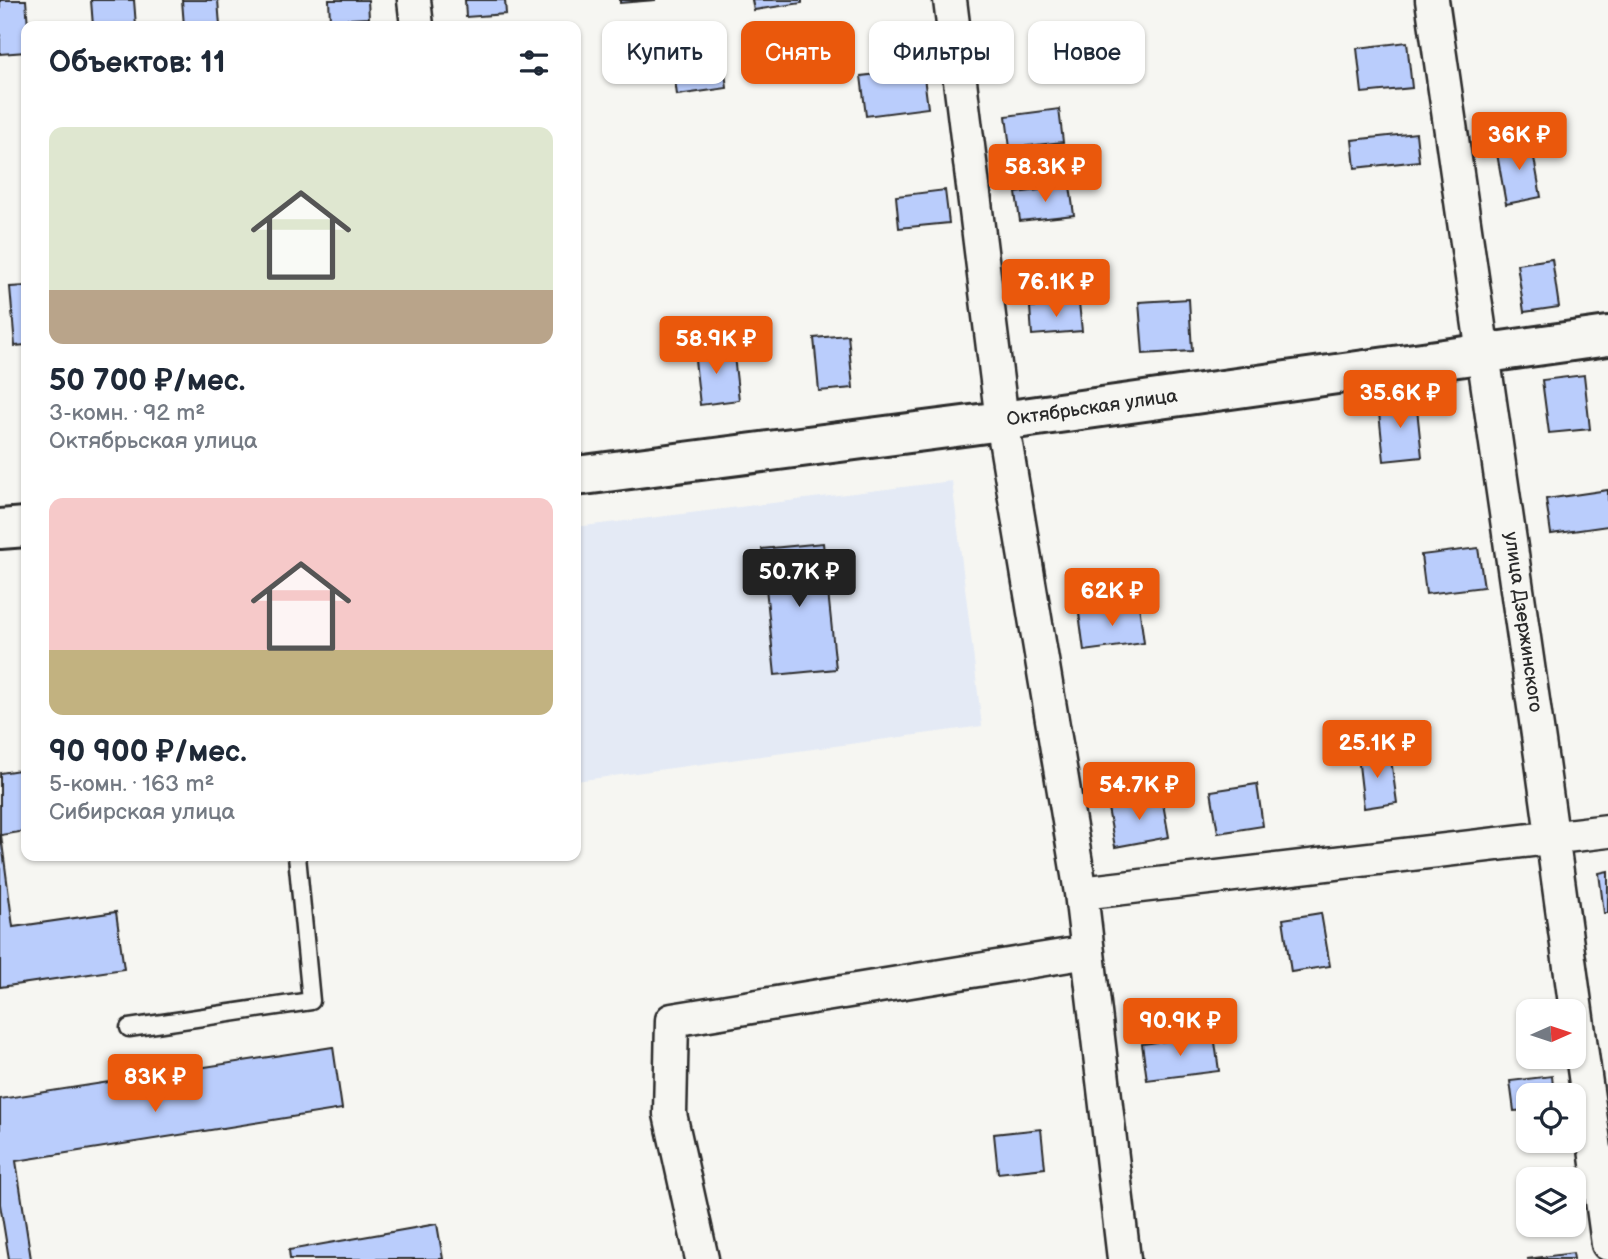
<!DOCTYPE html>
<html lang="ru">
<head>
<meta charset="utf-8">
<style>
  :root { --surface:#fff; --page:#f6f6f7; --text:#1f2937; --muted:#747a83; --accent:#ea580c }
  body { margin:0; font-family:"Balsamiq Sans",sans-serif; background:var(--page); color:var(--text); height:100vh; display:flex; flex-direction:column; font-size:26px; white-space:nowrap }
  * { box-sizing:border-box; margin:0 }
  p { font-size:23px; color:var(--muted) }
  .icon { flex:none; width:38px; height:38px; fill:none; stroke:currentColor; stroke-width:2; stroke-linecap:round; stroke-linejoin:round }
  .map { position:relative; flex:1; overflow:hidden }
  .details { position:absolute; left:21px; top:21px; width:560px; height:840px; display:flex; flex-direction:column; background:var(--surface); border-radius:14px; box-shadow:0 2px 5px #0004 }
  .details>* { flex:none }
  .guide { position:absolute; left:602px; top:21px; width:665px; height:63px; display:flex; gap:14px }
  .needle { width:46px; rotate:87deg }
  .fabs { position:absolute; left:1516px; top:999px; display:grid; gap:14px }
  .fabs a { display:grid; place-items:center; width:70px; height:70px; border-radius:14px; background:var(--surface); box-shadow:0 2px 5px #0004; font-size:35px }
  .price { position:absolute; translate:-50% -60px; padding:0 16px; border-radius:7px; background:var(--accent); color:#fff; font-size:23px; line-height:46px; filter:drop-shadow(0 2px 4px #0008) }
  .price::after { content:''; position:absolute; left:50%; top:42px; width:21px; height:16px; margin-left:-10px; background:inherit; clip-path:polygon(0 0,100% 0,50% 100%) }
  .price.current { background:#222; color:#fff }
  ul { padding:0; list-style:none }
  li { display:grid; align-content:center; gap:14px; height:371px; padding:0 28px }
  li span { display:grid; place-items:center; height:217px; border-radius:14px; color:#555 }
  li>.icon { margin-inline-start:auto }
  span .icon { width:126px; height:126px; fill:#fffc; stroke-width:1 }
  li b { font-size:30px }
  h2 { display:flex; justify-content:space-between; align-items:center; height:84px; padding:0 28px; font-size:30px }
  .chip { padding:0 24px; border-radius:14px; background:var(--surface); box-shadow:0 2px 5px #0004; font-size:24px; line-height:63px }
  .chip.current { background:var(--accent); color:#fff }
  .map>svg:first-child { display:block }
  .built { fill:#e4eaf5 }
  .building { fill:#bacdfc; stroke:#2b2b2b; stroke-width:2 }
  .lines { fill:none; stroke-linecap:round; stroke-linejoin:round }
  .service-casing { stroke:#2b2b2b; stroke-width:21 }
  .minor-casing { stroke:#2b2b2b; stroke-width:37 }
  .tertiary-casing { stroke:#2b2b2b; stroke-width:44 }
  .service { stroke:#f6f6f2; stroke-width:16 }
  .minor { stroke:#f6f6f2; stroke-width:32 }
  .tertiary { stroke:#f6f6f2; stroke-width:38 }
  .labels { text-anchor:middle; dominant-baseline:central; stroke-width:6; stroke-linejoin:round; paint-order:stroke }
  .street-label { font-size:19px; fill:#2b2b2b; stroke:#f6f6f2 }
</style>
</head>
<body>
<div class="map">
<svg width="1608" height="1259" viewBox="0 0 1608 1259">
  <rect width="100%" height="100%" fill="#f6f6f2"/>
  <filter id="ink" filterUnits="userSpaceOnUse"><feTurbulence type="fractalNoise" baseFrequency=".0143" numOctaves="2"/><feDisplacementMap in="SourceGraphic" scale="14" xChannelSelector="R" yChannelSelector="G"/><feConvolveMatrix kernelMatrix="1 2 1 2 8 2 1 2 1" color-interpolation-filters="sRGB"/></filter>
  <g filter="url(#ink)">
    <path class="built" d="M952 481 982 726 576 781V527Z"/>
    <path class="building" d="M0 0H26L28 26H26V52L0 54Z
      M91 0H134L136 26H93Z
      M182 0H218L220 26H184Z
      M329 0H368L369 18 330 20Z
      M465 0H505L506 14 466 17Z
      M620 0H656L620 3Z
      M752 0H802V3L754 10Z
      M719 27 727 88 677 95 669 34Z
      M1407 42 1412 88 1362 93 1357 48Z
      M923 69 928 108 866 116 861 76Z
      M1059 109 1063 142 1010 148 1006 116Z
      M1416 133 1419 161 1355 168 1352 140Z
      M1531 141 1541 197 1506 204 1496 148Z
      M1070 186 1074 215 1020 221 1016 193Z
      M945 190 949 223 899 228 896 196Z
      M1552 259 1559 307 1524 312 1517 264Z
      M26 286V345L15 346 10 287Z
      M1189 299 1192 351 1143 354 1139 302Z
      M1079 303 1082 331 1032 335 1030 307Z
      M848 335 853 388 819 391 814 338Z
      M733 347 739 400 700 405 694 351Z
      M1584 375 1590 429 1549 433 1542 380Z
      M1416 399 1422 457 1384 461 1378 403Z
      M1608 490V526L1551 534 1546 499Z
      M823 543 836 669 775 675 762 549Z
      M1478 548 1484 587 1426 594 1421 555Z
      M1139 605 1144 643 1084 651 1079 613Z
      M1390 752 1397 803 1364 808 1358 756Z
      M26 769V831L1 835 13 927 116 912 124 969 0 987V773Z
      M1257 784 1263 826 1218 833 1211 791Z
      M1162 798 1169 837 1115 847 1108 808Z
      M1608 871V913H1604L1599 873Z
      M1321 913 1330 966 1291 972 1283 919Z
      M1214 1035 1219 1071 1147 1080 1142 1044Z
      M333 1047 342 1109 16 1161 31 1259H9L0 1204V1099Z
      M1552 1076 1554 1096H1528V1110L1514 1111 1510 1081Z
      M1041 1129 1045 1168 998 1173 994 1134Z
      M437 1224 443 1259H290L289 1250Z
      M1573 1253 1574 1259H1527Z"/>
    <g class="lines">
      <defs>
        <path id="service" d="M129 1028 311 1001 297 856"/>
        <path id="minor" d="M414 0 417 26
          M950 0 1002 421 1081 893 1124 1259
          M1432 0C1494 414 1552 829 1608 1244
          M1081 893 1608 831
          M702 1259 670 1114 672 1020 1088 952"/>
        <path id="tertiary" d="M576 476 1002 421 1608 336
          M0 529 26 527"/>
      </defs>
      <use href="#service" class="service-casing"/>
      <use href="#minor" class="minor-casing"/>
      <use href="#tertiary" class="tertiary-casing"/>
      <use href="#service" class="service"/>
      <use href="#minor" class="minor"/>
      <use href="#tertiary" class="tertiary"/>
    </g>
  </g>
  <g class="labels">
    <g class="street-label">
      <text transform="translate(1092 408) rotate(-8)">Октябрьская улица</text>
      <text transform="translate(1523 622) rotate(82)">улица Дзержинского</text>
    </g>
  </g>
</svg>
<div class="fabs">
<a><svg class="needle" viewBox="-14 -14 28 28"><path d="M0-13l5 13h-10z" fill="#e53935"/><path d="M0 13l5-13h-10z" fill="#747a83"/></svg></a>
<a><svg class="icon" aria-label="locate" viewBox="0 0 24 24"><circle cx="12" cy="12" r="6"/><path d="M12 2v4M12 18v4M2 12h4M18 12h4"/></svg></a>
<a><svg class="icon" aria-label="layers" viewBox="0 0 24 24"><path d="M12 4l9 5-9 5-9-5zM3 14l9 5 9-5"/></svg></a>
</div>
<b class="price" style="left:1519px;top:172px">36K ₽</b>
<b class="price" style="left:1045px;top:204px">58.3K ₽</b>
<b class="price" style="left:1056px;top:319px">76.1K ₽</b>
<b class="price" style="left:716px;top:376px">58.9K ₽</b>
<b class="price" style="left:1400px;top:430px">35.6K ₽</b>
<b class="price current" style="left:799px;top:609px">50.7K ₽</b>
<b class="price" style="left:1112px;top:628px">62K ₽</b>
<b class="price" style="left:1377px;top:780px">25.1K ₽</b>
<b class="price" style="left:1139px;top:822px">54.7K ₽</b>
<b class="price" style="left:1180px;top:1058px">90.9K ₽</b>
<b class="price" style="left:155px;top:1114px">83K ₽</b>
<div class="guide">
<a class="chip">Купить</a>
<a class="chip current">Снять</a>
<a class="chip">Фильтры</a>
<a class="chip">Новое</a>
</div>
<section class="details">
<h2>Объектов: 11<svg class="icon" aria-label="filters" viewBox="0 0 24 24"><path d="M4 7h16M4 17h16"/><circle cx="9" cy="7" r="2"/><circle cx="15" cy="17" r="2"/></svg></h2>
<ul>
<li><span style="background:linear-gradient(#dfe7d0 75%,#b9a48a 0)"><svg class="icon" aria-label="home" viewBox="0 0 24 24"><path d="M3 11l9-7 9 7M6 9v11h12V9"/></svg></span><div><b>50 700 ₽/мес.</b><p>3-комн. · 92 m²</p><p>Октябрьская улица</p></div></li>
<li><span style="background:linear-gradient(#f6c9c9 70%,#c2b280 0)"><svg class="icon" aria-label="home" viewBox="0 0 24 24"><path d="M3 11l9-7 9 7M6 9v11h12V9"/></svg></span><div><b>90 900 ₽/мес.</b><p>5-комн. · 163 m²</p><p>Сибирская улица</p></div></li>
</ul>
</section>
</div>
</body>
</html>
